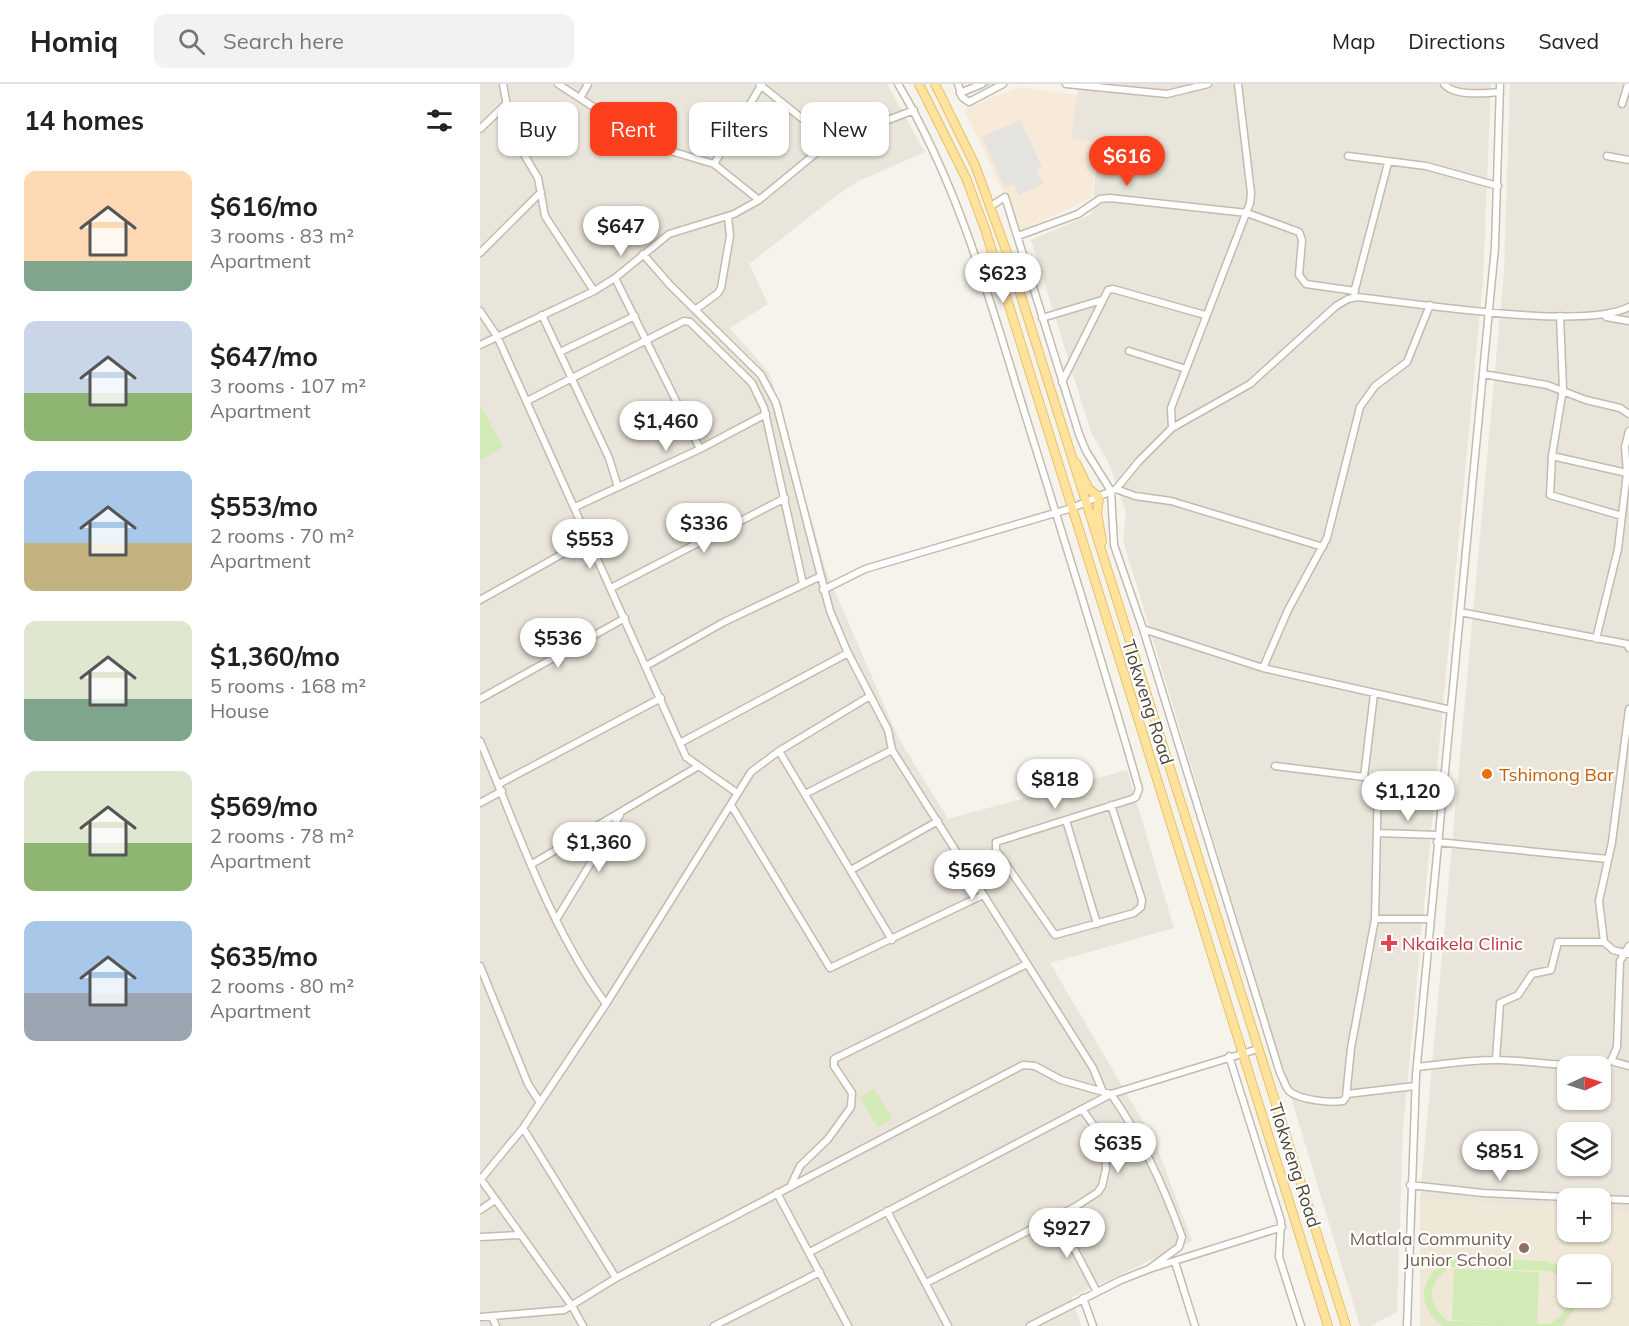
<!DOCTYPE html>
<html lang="en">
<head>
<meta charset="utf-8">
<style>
  :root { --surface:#fff; --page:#f2f2f2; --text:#222; --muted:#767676; --line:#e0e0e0; --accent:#fc3f1d }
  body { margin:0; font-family:Mulish,sans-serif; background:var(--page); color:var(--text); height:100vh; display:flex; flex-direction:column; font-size:22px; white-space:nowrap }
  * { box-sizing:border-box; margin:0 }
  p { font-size:20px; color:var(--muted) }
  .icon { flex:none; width:33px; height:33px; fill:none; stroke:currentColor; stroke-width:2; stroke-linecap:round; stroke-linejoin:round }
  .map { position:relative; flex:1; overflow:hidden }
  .details { display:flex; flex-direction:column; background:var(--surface); width:480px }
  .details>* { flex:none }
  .top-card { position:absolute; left:18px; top:18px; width:570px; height:54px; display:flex; gap:12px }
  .needle { width:39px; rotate:86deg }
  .controls { position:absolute; left:1077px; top:972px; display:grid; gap:12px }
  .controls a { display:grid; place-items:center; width:54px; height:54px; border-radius:12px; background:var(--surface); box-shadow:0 2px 4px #0004; font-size:30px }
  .price { position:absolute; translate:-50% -51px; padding:0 14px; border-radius:21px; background:#fff; color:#222; font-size:20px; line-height:39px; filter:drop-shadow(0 2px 3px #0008) }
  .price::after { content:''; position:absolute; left:50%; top:36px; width:18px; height:14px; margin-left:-9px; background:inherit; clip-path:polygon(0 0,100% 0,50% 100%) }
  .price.current { background:var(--accent); color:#fff }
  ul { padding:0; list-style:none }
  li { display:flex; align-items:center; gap:18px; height:150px; padding:0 24px }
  li span { display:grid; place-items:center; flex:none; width:168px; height:120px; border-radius:12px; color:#555 }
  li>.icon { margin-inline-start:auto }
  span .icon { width:72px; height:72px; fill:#fffc; stroke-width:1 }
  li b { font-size:26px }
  h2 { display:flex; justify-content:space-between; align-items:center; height:72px; padding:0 24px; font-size:26px }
  .pill { padding:0 21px; border-radius:12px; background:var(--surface); box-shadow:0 2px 4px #0004; font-size:21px; line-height:54px }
  .pill.current { background:var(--accent); color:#fff }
  header { display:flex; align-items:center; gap:36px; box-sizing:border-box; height:84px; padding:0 30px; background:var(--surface); border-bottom:2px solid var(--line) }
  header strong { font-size:28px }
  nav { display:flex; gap:33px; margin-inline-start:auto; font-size:21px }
  .search { width:420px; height:54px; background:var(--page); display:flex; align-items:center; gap:15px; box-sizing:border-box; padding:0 21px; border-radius:12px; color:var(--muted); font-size:22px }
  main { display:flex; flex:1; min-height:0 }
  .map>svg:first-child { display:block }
  .residential { fill:#eae5da; fill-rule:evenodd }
  .commercial { fill:#f7ead8 }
  .education { fill:#efe8d6; fill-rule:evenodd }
  .green { fill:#d2eab5 }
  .parking { fill:#e5e3e0 }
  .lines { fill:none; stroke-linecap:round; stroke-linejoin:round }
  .stream { stroke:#a9d4f2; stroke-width:1.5 }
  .minor-casing { stroke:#c2bbae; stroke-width:9 }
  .major-casing { stroke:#e6c16a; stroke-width:10 }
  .minor { stroke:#fff; stroke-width:6 }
  .major { stroke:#ffe39c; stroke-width:8 }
  .food-dot { fill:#e8710a; stroke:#fff; stroke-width:2 }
  .health-dot { fill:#e0444e; stroke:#fff; stroke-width:2 }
  .education-dot { fill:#8d6e63; stroke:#fff; stroke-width:2 }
  .labels { text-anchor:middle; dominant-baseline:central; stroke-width:4.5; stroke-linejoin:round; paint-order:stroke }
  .street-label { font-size:18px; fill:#4b4439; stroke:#fff }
  .food-label { font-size:18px; fill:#c56008; stroke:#fff; text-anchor:start }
  .health-label { font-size:18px; fill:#be3a42; stroke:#fff; text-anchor:start }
  .education-label { font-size:18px; fill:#785e54; stroke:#fff; text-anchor:end }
</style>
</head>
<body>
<header>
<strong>Homiq</strong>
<div class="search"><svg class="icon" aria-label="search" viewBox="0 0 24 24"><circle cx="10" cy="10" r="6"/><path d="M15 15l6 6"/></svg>Search here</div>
<nav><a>Map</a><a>Directions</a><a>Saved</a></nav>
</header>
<main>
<section class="details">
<h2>14 homes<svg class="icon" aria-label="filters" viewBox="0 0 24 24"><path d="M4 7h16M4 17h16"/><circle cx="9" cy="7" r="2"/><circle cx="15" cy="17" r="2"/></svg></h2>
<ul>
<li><span style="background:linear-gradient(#ffd9b3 75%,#7fa58c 0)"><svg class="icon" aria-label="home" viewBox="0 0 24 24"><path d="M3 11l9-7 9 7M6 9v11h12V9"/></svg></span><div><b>$616/mo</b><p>3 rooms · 83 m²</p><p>Apartment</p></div></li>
<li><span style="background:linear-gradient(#c9d6e8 60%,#8fb573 0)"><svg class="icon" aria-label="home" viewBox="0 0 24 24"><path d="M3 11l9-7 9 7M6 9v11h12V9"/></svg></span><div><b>$647/mo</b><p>3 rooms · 107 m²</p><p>Apartment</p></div></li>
<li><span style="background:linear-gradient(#a9c7e8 60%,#c2b280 0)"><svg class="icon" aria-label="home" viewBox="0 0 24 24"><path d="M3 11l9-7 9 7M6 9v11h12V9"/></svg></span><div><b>$553/mo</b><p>2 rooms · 70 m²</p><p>Apartment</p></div></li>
<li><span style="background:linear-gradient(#dfe7d0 65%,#7fa58c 0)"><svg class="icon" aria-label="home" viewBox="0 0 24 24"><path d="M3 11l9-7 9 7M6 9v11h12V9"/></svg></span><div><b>$1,360/mo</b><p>5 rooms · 168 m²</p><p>House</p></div></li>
<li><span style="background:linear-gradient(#dfe7d0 60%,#8fb573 0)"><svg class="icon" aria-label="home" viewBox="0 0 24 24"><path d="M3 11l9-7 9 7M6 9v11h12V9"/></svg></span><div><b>$569/mo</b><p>2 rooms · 78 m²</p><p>Apartment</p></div></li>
<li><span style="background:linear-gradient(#a9c7e8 60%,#9aa5b1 0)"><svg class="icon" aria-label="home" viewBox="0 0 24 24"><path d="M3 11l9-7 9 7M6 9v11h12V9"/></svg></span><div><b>$635/mo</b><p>2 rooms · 80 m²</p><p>Apartment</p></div></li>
</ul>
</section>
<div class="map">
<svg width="1149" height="1242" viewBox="0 0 1149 1242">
  <rect width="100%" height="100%" fill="#f6f3ec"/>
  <path class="residential" d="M0 0H407L445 68 381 96 364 106 269 180 288 220 250 244 290 290 346 487 418 653 468 735 647 686 694 844 570 879 675 1058 712 1157 592 1213 601 1242H0Z
    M599 0H1011L1003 197 923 1045 917 1228 890 1242H880L643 456 646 428 629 380 611 348 551 156 612 130 618 59 591 55 593 30Z
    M1030 0H1149V1242H940V1114L1024 187ZM1088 982H1120V1016H1088ZM1088 1048H1120V1082H1088ZM1088 1114H1120V1148H1088ZM1088 1180H1120V1214H1088Z"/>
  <path class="commercial" d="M540 3 597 11 591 55 618 58 611 114 541 147 484 25Z"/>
  <path class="education" d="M940 1114 1087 1123 1088 1148H1120L1121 1125 1149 1127V1242H940ZM1088 1180H1120V1214H1088Z"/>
  <path class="green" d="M0 321 23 363 0 376Z
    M394 1005 412 1034 398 1043 380 1014Z
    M979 1174 1064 1177 1075 1180 1087 1189V1208L1081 1193 1070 1187 970 1183C947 1198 946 1221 968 1237L1070 1240C1081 1233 1086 1227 1089 1214H1096L1093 1228 1082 1242H962C931 1220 943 1180 979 1174Z
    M974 1185 1059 1188 1057 1240 972 1236Z"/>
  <path class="parking" d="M540 36 562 83 557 86 563 100 539 111 534 100 525 104 502 53Z"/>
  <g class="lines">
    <path class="stream" d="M489 9 510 0"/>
    <defs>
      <path id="minor" d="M23 0 32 50 58 94 65 132 114 207
        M78 0 174 62 234 80 279 116
        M279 0 330 41 359 55
        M418 0C479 102 510 217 545 330 584 455 623 579 659 705L656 713 652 715 516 758V766L575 851 654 829 661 823 662 816 631 721
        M478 0 482 13 489 18 523 0
        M586 0 687 10 728 0
        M964 0C975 13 1004 9 1020 8
        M480 9 502 0
        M100 14 108 0
        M1142 20 1148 0
        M0 45 27 19
        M868 72 946 82 1018 102
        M1127 72 1149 76
        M234 80 282 0
        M511 122 525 113 599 350 606 367 631 407 634 461 663 545 800 989C803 994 805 1002 809 1007 819 1016 850 1019 863 1017L866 1013 871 964 895 835
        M538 152 598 130 620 115 630 114 767 129 819 148 822 156 819 191 826 200 875 207
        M0 169 61 108
        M163 170 190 201 281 291 296 319 350 527 367 567 408 646 412 666 613 984 623 1008
        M135 194 220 365
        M874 209 908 79
        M215 226 238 209 241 204 250 152 248 132
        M0 227 17 252 206 673 257 709
        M62 231 129 374 138 403
        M1080 232 1083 305 1072 372 1147 389
        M1126 233 1149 237
        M562 234 622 216
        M0 261 114 207 135 194 189 150 254 130 279 116 341 65 359 55 434 26
        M649 267 706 285
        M80 268 155 232
        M1003 290 1067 301 1106 316 1140 324 1149 330
        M582 298 628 206 633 205 725 231
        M47 317 204 237 210 238 272 299 284 324 323 500
        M692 344 691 324 770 119 771 109 758 0
        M1072 372 1070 411 1142 432
        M636 405 655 412 691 417 843 463
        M95 423 220 365 286 330
        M131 504 305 414
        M343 506 385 485 592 424 636 405 659 377 692 344 770 300 856 222 868 215 877 213C935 219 1104 247 1149 223
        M0 516 109 455
        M980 528 1147 560 1149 564
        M663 545 783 584 971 626
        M1116 555 1138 465 1147 389 1145 363 1149 347
        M166 582 244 538 339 493
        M783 584 808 526 847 454 880 323 895 302 927 278 950 221
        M0 615 145 534
        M1149 625 1132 758 1119 817 1124 858 1133 866 1149 870
        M0 657C38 746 69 842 126 920
        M200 659 368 569
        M299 667 412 856
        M795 682 884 693 898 699 895 835H950
        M884 693 894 610
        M19 700 181 614
        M325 710 412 666
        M0 719 22 707
        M251 721 350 884 503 811
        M586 736 617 840
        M898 749 957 751
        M957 758 1128 775
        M52 780 217 683
        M371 786 458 737
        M76 836 140 731
        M0 882 48 1000 59 1017
        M749 972 801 1137 799 1173 821 1242
        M1016 976 1020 919 1038 911 1052 890 1071 886 1078 858H1124
        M1131 977 1149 982
        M937 983C963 980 989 976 1016 976 1046 975 1106 988 1131 977L1137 963 1140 877 1149 862
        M867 1010 935 1002
        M43 1044 136 1194
        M0 1094 92 1222 103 1242
        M1 1095 43 1044 126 920 271 688 299 667 390 612
        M311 1101 320 1082 348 1055 371 1023 372 1009 354 982V975L547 880
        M930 1101 1003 1109 1108 1114
        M297 1109 368 1242
        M1120 1115 1149 1116
        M0 1126 15 1116
        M407 1127 468 1242
        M577 1132 617 1208
        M0 1153 40 1151
        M330 1168 631 1010 778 965
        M695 1178 715 1242
        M446 1199 595 1123 618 1108 622 1102 626 1085 624 1056 602 1025
        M603 1214 613 1242
        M0 1233 84 1226 136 1194 543 981 555 982 581 996 631 1010C662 1054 684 1103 702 1153L699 1163 669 1185
        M12 1233 16 1242
        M234 1242 340 1188
        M550 1242 641 1196 669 1185 802 1143
        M927 1242 936 991 1015 163 1020 0"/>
      <path id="major" d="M439 0 486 94 505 145 848 1242
        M455 0 495 81 530 177 866 1242
        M596 379 609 405 619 413 617 429 622 458"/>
    </defs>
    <use href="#minor" class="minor-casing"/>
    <use href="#major" class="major-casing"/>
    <use href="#minor" class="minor"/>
    <use href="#major" class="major"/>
  </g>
  <circle class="food-dot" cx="1007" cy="690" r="6"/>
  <path class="health-dot" d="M906 850h6v6h6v6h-6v6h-6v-6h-6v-6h6z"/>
  <circle class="education-dot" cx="1044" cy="1164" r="6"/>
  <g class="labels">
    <g class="street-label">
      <text transform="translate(668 618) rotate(72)">Tlokweng Road</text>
      <text transform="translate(815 1081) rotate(72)">Tlokweng Road</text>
    </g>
    <g class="food-label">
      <text x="1019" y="690">Tshimong Bar</text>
    </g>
    <g class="health-label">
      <text x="922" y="859">Nkaikela Clinic</text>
    </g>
    <g class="education-label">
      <text x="1032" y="1154">Matlala Community<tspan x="1032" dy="21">Junior School</tspan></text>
    </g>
  </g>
</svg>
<div class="controls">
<a><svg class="needle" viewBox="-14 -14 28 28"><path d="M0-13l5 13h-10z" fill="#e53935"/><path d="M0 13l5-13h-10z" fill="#767676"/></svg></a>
<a><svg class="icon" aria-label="layers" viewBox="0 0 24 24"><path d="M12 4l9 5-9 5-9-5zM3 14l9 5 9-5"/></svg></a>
<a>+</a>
<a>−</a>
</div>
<b class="price current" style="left:647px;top:103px">$616</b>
<b class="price" style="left:141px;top:173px">$647</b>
<b class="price" style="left:523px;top:220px">$623</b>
<b class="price" style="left:186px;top:368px">$1,460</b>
<b class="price" style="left:224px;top:470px">$336</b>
<b class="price" style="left:110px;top:486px">$553</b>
<b class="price" style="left:78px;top:585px">$536</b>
<b class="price" style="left:575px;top:726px">$818</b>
<b class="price" style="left:928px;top:738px">$1,120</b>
<b class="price" style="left:119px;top:789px">$1,360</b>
<b class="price" style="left:492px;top:817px">$569</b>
<b class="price" style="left:638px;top:1090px">$635</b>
<b class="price" style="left:1020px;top:1098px">$851</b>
<b class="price" style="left:587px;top:1175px">$927</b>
<div class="top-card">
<a class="pill">Buy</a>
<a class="pill current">Rent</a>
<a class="pill">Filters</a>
<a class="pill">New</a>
</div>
</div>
</main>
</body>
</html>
